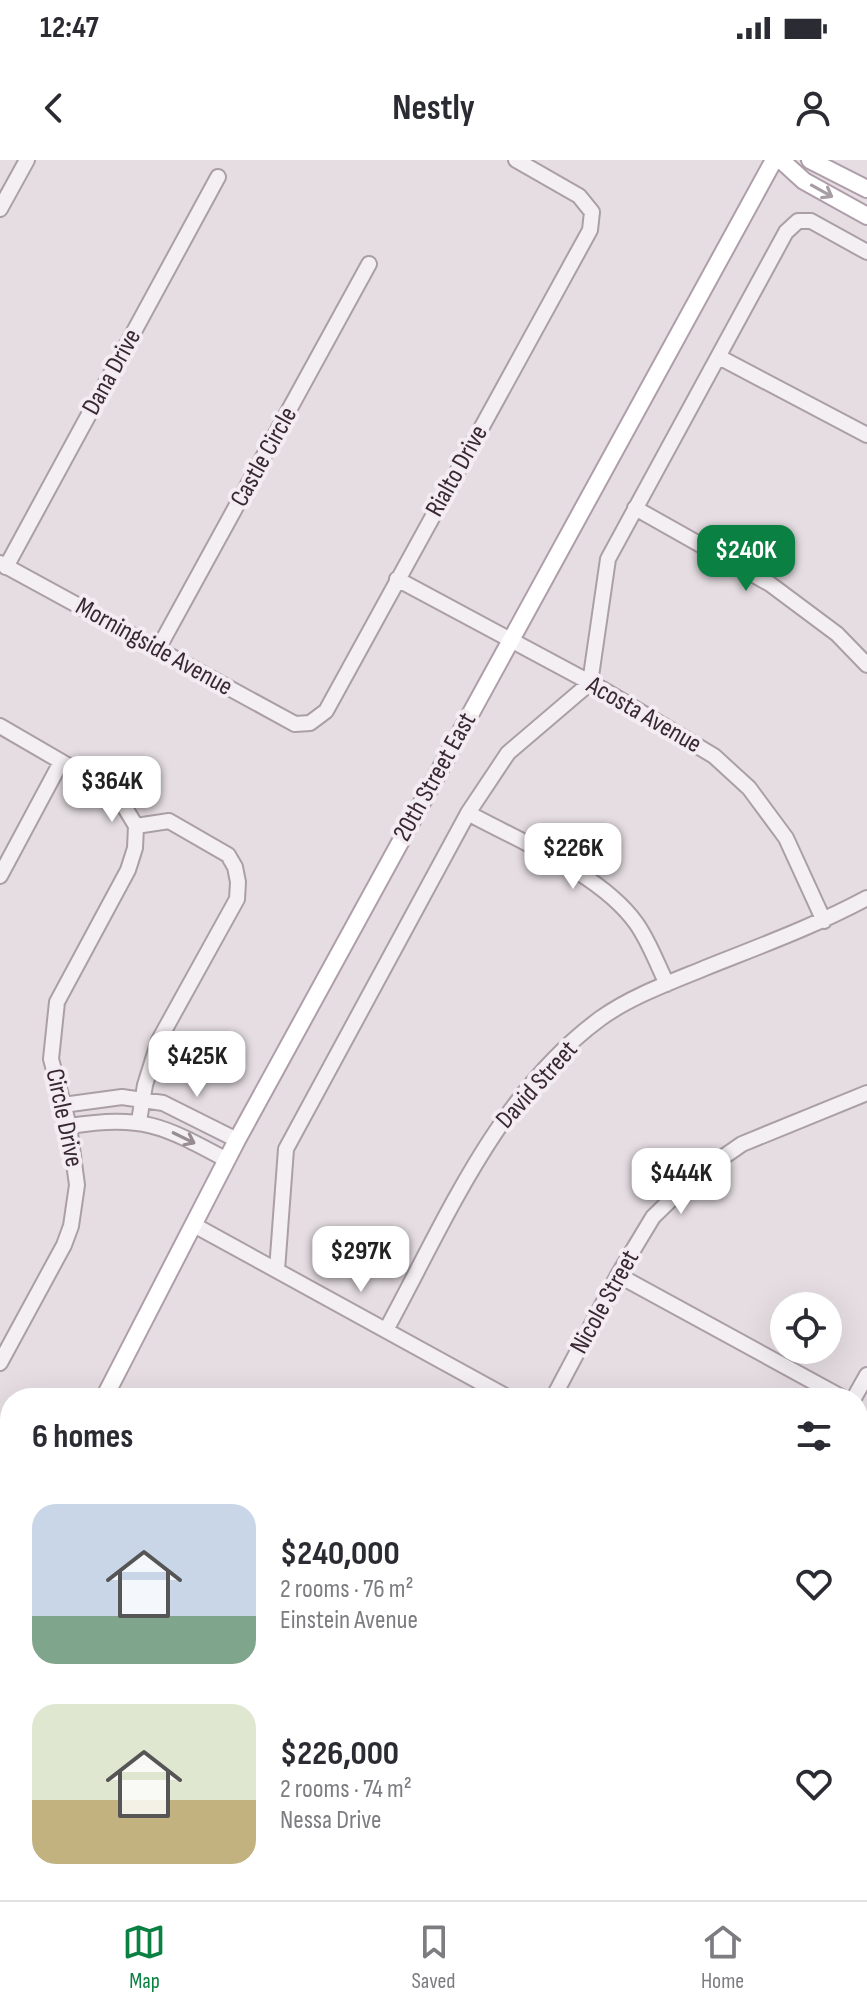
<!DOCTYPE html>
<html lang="en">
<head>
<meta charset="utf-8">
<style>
  :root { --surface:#fff; --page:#f7f7f7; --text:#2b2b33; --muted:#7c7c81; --line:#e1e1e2; --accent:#0b8043 }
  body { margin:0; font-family:"Sofia Sans Condensed",sans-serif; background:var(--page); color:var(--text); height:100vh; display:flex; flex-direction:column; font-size:30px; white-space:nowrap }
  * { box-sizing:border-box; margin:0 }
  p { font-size:26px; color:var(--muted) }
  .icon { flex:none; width:44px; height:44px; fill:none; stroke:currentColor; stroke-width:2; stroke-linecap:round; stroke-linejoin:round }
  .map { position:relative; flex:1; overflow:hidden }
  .panel { position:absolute; left:0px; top:1228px; width:868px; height:512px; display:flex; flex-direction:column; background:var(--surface); border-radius:32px 32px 0 0; box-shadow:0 8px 32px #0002 }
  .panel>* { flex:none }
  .buttons { position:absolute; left:770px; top:1132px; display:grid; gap:16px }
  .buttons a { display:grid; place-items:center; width:72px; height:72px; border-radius:50%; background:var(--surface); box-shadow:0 8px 32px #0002; font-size:40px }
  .price { position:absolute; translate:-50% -68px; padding:0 18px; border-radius:16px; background:#fff; color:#222; font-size:26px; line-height:52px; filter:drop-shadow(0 2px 4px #0008) }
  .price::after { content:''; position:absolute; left:50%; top:48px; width:24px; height:18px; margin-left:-12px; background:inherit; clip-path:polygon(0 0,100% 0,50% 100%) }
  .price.selected { background:var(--accent); color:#fff }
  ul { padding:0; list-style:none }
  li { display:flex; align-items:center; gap:24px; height:200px; padding:0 32px }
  li span { display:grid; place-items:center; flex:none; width:224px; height:160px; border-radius:24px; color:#555 }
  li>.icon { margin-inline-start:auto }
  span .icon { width:96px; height:96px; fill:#fffc; stroke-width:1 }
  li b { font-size:34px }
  h2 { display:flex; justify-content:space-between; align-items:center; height:96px; padding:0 32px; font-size:34px }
  .status { display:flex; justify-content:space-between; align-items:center; height:56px; padding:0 40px; background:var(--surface); direction:ltr }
  .status svg { height:22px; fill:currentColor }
  header { display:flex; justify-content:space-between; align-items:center; height:104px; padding:0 32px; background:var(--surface); font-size:36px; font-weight:700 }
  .dock { display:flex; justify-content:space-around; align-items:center; height:112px; border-top:2px solid var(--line); background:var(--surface); font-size:22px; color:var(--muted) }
  .dock a { display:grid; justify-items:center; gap:4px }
  .dock .selected { color:var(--accent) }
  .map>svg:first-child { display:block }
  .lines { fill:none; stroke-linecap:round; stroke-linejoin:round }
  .minor-casing { stroke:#ab9fa6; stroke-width:18 }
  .major-casing { stroke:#af9ea9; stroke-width:20 }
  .minor { stroke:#f4eff2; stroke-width:14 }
  .major { stroke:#fff; stroke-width:16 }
  .oneway { stroke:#a69ea3 }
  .oneway2 { stroke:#968c92 }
  .labels { text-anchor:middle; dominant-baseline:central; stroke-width:8; stroke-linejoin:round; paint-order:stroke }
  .street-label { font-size:26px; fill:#392833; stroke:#f3ecf1 }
</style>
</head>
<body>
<div class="status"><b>12:47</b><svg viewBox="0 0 49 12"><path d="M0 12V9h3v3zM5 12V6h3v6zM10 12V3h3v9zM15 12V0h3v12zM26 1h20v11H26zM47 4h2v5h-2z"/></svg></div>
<header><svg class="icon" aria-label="back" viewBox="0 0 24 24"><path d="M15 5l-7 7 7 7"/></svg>Nestly<svg class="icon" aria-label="person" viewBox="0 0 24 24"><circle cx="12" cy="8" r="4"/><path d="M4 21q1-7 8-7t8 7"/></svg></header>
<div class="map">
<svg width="867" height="1740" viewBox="0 0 867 1740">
  <rect width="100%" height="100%" fill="#e5dde2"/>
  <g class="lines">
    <defs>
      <path id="minor" d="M0 49 27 0
        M719 197 867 275
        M635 348 770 424 837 474 867 505
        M0 403 295 564 310 563 326 551 590 70 592 52 579 36 516 0
        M6 407 218 17
        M397 419 604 530 714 596 749 628 786 678 824 761
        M158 489 369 104
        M0 566 98 623 121 641 136 666 169 661 228 695 235 707 238 722 237 739 159 880 145 925 139 961
        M468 653C521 682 601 714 636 763 649 781 657 804 667 824
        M0 716 61 602
        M63 945 122 937 163 943 237 980
        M69 966C144 955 162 965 227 1000
        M194 1065 509 1238
        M277 1110 286 989 468 653 508 593 590 523 608 399 786 72 798 61H811L867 92
        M618 1115 843 1238
        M386 1170C446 1060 497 934 601 858 632 836 671 822 705 808 760 786 815 766 867 738
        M0 1203 64 1085 71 1066 77 1025 69 966 51 899 57 842 128 710 135 688 136 666
        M553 1238 618 1115 653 1057 693 1018 742 984 867 933
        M854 1238 867 1215
        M858 1430 867 1435
        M3 1554 10 1558
        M858 1562 867 1546
        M0 1684 10 1690
        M324 1730 343 1740
        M561 1730 580 1740
        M804 1730 822 1740
        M65 1740 70 1730
        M248 1740 253 1730
        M760 1740 766 1730"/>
      <path id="major" d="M781 0 804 21 867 56
        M810 0 867 29
        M104 1238 237 980 774 0
        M0 1437 10 1418"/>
    </defs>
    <use href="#minor" class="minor-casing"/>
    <use href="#major" class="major-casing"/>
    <use href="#minor" class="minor"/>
    <use href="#major" class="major"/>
  </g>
  <defs><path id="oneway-shaft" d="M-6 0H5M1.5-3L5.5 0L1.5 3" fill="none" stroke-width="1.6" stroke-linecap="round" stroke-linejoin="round" transform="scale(2)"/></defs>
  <use class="oneway" href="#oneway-shaft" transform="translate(822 31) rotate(29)"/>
  <use class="oneway2" href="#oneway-shaft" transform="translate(184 978) rotate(26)"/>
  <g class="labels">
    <g class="street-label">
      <text transform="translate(112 212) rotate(-61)">Dana Drive</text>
      <text transform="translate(264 297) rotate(-61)">Castle Circle</text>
      <text transform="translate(457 311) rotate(-61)">Rialto Drive</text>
      <text transform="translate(154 487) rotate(29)">Morningside Avenue</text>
      <text transform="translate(644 555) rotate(30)">Acosta Avenue</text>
      <text transform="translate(435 617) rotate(-61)">20th Street East</text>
      <text transform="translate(537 925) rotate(-48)">David Street</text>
      <text transform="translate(64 958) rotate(78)">Circle Drive</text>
      <text transform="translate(605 1142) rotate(-61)">Nicole Street</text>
    </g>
  </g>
</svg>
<div class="buttons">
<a><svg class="icon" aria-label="locate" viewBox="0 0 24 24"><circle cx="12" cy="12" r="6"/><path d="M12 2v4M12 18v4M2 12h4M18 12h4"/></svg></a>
</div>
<b class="price selected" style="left:746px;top:433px">$240K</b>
<b class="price" style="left:112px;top:664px">$364K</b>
<b class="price" style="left:573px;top:731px">$226K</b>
<b class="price" style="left:197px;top:939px">$425K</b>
<b class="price" style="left:681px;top:1056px">$444K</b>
<b class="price" style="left:361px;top:1134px">$297K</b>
<section class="panel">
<h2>6 homes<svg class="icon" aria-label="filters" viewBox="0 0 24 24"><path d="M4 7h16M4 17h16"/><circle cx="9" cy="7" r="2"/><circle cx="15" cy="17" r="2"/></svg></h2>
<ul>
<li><span style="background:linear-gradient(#c9d6e8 70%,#7fa58c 0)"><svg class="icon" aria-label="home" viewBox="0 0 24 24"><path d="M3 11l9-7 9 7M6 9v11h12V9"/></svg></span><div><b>$240,000</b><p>2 rooms · 76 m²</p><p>Einstein Avenue</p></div><svg class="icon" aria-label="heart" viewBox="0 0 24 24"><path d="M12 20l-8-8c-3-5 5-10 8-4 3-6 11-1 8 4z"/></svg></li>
<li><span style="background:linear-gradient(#dfe7d0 60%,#c2b280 0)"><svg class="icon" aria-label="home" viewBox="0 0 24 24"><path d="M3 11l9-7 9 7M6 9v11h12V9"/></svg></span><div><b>$226,000</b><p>2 rooms · 74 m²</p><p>Nessa Drive</p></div><svg class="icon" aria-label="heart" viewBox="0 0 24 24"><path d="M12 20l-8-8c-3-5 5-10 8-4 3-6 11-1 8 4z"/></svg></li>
</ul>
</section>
</div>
<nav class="dock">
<a class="selected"><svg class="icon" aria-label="map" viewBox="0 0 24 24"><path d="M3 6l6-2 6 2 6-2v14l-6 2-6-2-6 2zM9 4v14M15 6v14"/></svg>Map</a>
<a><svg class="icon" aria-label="saved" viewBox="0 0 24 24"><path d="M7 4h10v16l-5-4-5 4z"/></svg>Saved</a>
<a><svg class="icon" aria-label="home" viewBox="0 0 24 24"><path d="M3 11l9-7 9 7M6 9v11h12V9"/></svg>Home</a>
</nav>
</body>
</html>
